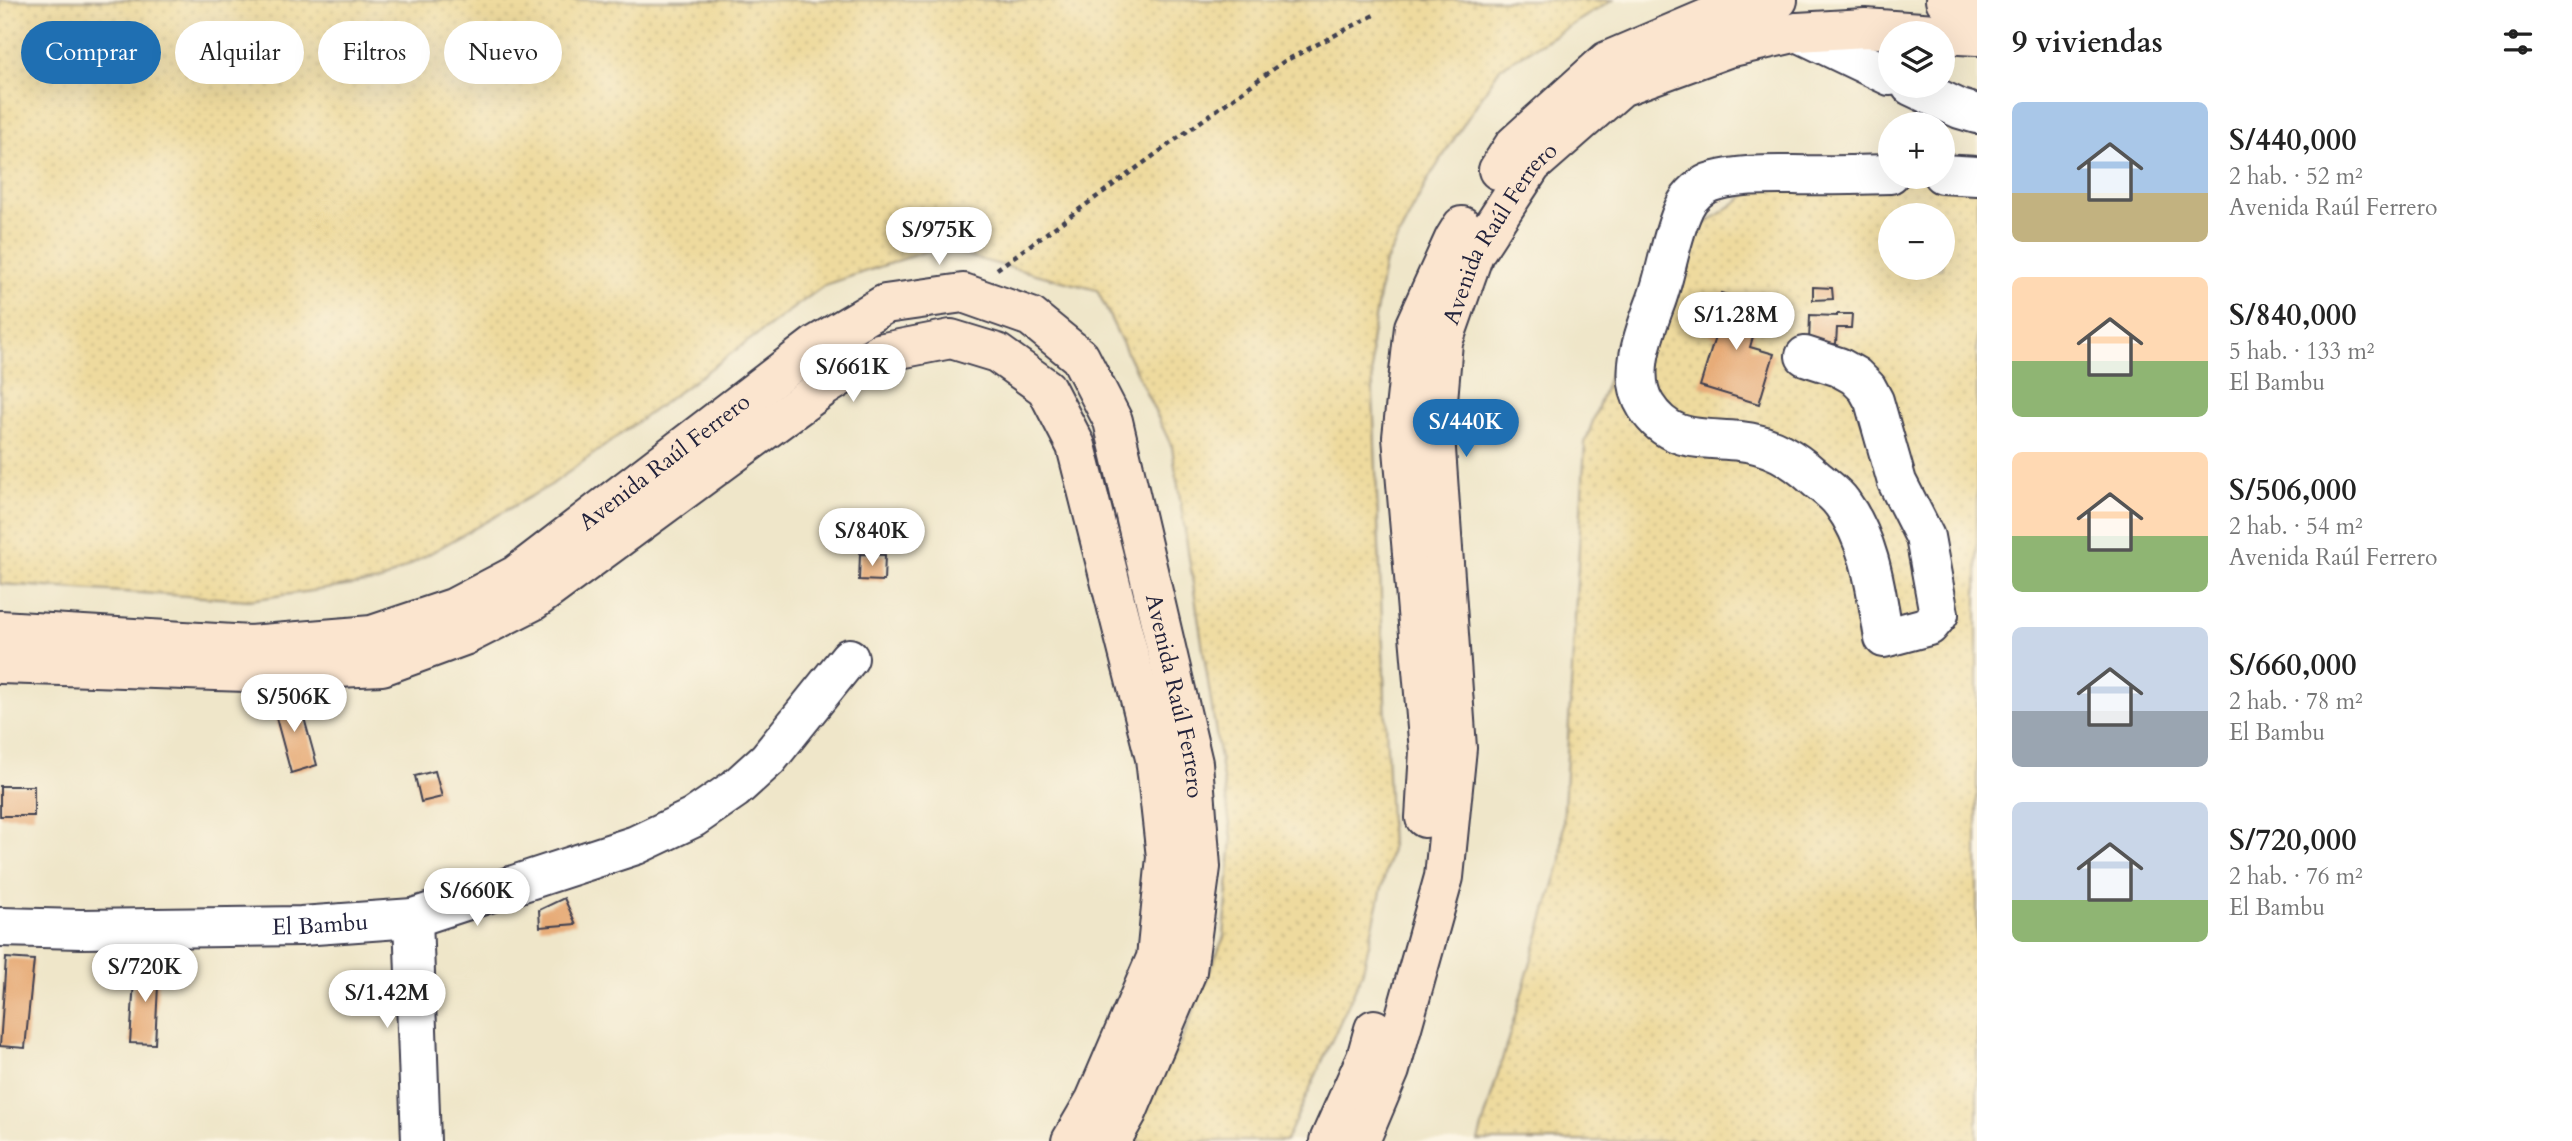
<!DOCTYPE html>
<html lang="es">
<head>
<meta charset="utf-8">
<style>
  :root { --surface:#fff; --page:#f6f6f6; --text:#222; --muted:#767676; --accent:#1f6fb2 }
  body { margin:0; font-family:Cardo,serif; background:var(--page); color:var(--text); height:100vh; display:flex; flex-direction:column; font-size:26px; white-space:nowrap }
  * { box-sizing:border-box; margin:0 }
  p { font-size:23px; color:var(--muted) }
  .icon { flex:none; width:38px; height:38px; fill:none; stroke:currentColor; stroke-width:2; stroke-linecap:round; stroke-linejoin:round }
  .map { position:relative; flex:1; overflow:hidden }
  .side { display:flex; flex-direction:column; background:var(--surface); width:595px }
  .side>* { flex:none }
  .top-card { position:absolute; left:21px; top:21px; width:665px; height:63px; display:flex; gap:14px }
  .buttons { position:absolute; left:1878px; top:21px; display:grid; gap:14px }
  .buttons a { display:grid; place-items:center; width:77px; height:77px; border-radius:50%; background:var(--surface); box-shadow:0 7px 28px #0002; font-size:35px }
  .price { position:absolute; translate:-50% -60px; padding:0 16px; border-radius:24px; background:#fff; color:#222; font-size:23px; line-height:46px; filter:drop-shadow(0 2px 4px #0008) }
  .price::after { content:''; position:absolute; left:50%; top:42px; width:21px; height:16px; margin-left:-10px; background:inherit; clip-path:polygon(0 0,100% 0,50% 100%) }
  .price.selected { background:var(--accent); color:#fff }
  ul { padding:0; list-style:none }
  li { display:flex; align-items:center; gap:21px; height:175px; padding:0 35px }
  li span { display:grid; place-items:center; flex:none; width:196px; height:140px; border-radius:10px; color:#555 }
  li>.icon { margin-inline-start:auto }
  span .icon { width:84px; height:84px; fill:#fffc; stroke-width:1 }
  li b { font-size:30px }
  h2 { display:flex; justify-content:space-between; align-items:center; height:84px; padding:0 35px; font-size:30px }
  .tag { padding:0 24px; border-radius:32px; background:var(--surface); box-shadow:0 7px 28px #0002; font-size:24px; line-height:63px }
  .tag.selected { background:var(--accent); color:#fff }
  main { display:flex; flex:1; min-height:0 }
  .map>svg:first-child { display:block }
  .sand { fill:url(#sand-dots); stroke:#887e6c; stroke-width:2; fill-rule:evenodd }
  .building { fill:#e7ac78 }
  .lines { fill:none; stroke-linecap:round; stroke-linejoin:round }
  .street-casing { stroke:#413f50; stroke-width:42 }
  .secondary-casing { stroke:#413f50; stroke-width:42 }
  .path { stroke:#413f50; stroke-width:4.5; stroke-dasharray:5 5; stroke-linecap:butt }
  .street { stroke:#fff; stroke-width:38 }
  .secondary { stroke:#fbe5cf; stroke-width:38 }
  .labels { text-anchor:middle; dominant-baseline:central; stroke-width:5; stroke-linejoin:round; paint-order:stroke }
  .street-label { font-size:23px; fill:#22223b; stroke:#fcf5e5 }
</style>
</head>
<body>
<main>
<div class="map">
<svg width="1977" height="1141" viewBox="0 0 1977 1141">
  <defs>
    <pattern id="sand-dots" width="8" height="8" patternUnits="userSpaceOnUse" patternTransform="scale(1.75)"><rect width="8" height="8" fill="#eeda9e"/><path d="M2 2h.1M6 6h.1" fill="none" stroke="#ccbb89" stroke-width="1.8" stroke-linecap="round"/></pattern>
  </defs>
  <rect width="100%" height="100%" fill="#fcf5e5"/>
  <filter id="ink" filterUnits="userSpaceOnUse"><feTurbulence type="fractalNoise" baseFrequency=".0143" numOctaves="2"/><feDisplacementMap in="SourceGraphic" scale="14" xChannelSelector="R" yChannelSelector="G"/><feConvolveMatrix kernelMatrix="1 2 1 2 8 2 1 2 1" color-interpolation-filters="sRGB"/></filter>
  <filter id="wash" filterUnits="userSpaceOnUse"><feTurbulence type="fractalNoise" baseFrequency=".00686" numOctaves="4" result="noise"/><feDisplacementMap in="SourceGraphic" scale="28" xChannelSelector="R" yChannelSelector="G"/><feGaussianBlur stdDeviation="1.57" result="paint"/><feColorMatrix in="noise" values="0 0 0 0 0 0 0 0 0 0 0 0 0 0 0 0 0 1.4 0 .05"/><feComposite in="paint" operator="in"/></filter>
  <g filter="url(#wash)">
    <rect width="100%" height="100%" fill="#efe6c9"/>
    <path class="sand" d="M0 0H1613L1500 68 1429 178 1384 265 1371 342 1391 849 1362 974 1286 1141H1130L1181 1041 1224 937 1232 838 1172 447 1097 290 936 248 825 285 551 485 381 581 249 600 0 584Z
      M1796 160 1890 177H1942L1977 166V1141H1478L1561 860 1585 443 1650 263ZM1890 215H1942V268H1890Z"/>
    <g id="blocks">
      <path class="building" d="M1813 287 1832 288 1833 299 1813 300Z
        M1721 293 1762 306 1750 347 1774 354 1759 404 1700 386 1715 337 1709 334Z
        M1837 314H1852L1851 328H1837L1836 344 1809 343 1810 315 1837 316Z
        M860 554 885 555 884 581 859 580Z
        M298 696 317 765 291 773 272 703Z
        M435 771 442 797 421 802 415 776Z
        M0 786H34V816H0Z
        M564 898 576 924 540 927 539 910Z
        M6 958 34 960 25 1048 0 1046Z
        M135 964 159 966 155 1044 130 1043Z"/>
    </g>
  </g>
  <g filter="url(#ink)">
    <use href="#blocks" fill-opacity="0" stroke="#413f50" stroke-width="2"/>
    <g class="lines">
      <defs>
        <g id="street">
          <path d="M1798 32 1890 76"/>
          <path d="M1911 86 1960 109 1977 114"/>
          <path d="M1942 174 1977 176"/>
          <path d="M1805 356 1839 367 1855 376 1867 388 1874 401 1897 482 1925 537 1939 614 1929 626 1884 638C1876 591 1871 542 1842 503 1835 493 1824 486 1815 478 1793 458 1770 444 1740 441 1702 437 1670 444 1646 406 1627 376 1644 334 1655 304 1667 273 1670 238 1684 208 1689 196 1702 184 1715 181 1740 174 1769 175 1794 175 1826 176 1858 175 1890 174"/>
          <path d="M413 918 421 1141"/>
          <path id="s1" d="M0 927 81 929 301 926 413 918 636 845 693 818 735 789 768 759 849 658"/>
        </g>
        <g id="secondary">
          <path d="M1945 0 1977 2"/>
          <path d="M1942 34 1977 36"/>
          <path d="M1498 170 1514 145 1607 61 1722 12 1778 0"/>
          <path id="s2" d="M0 630 250 645 372 635 453 608 516 575 816 345 885 304 963 293 1031 317 1080 357 1113 421 1193 763 1201 867 1187 971 1127 1113 1111 1141"/>
          <path d="M0 664 247 672 382 666 464 636 533 601 824 387 879 353 951 339 997 353 1046 388 1076 446 1155 758 1166 857 1156 958 1095 1100 1071 1141"/>
          <path d="M1425 818 1429 751 1402 437 1414 327 1454 239 1462 226"/>
          <path d="M1329 1141 1366 1058 1374 1029"/>
          <path id="s3" d="M1360 1141 1390 1070 1444 877 1457 748 1435 435 1443 342 1474 254 1532 165 1621 87 1728 48 1798 32 1865 28 1935 33"/>
        </g>
      </defs>
      <use href="#street" class="street-casing"/>
      <use href="#secondary" class="secondary-casing"/>
      <path class="path" d="M997 269 1283 62 1376 14"/>
      <use href="#street" class="street"/>
      <use href="#secondary" class="secondary"/>
    </g>
  </g>
  <g class="labels">
    <g class="street-label">
      <text stroke="none"><textPath href="#s3" startOffset="938">Avenida Raúl Ferrero</textPath></text>
      <text stroke="none"><textPath href="#s2" startOffset="716">Avenida Raúl Ferrero</textPath></text>
      <text stroke="none"><textPath href="#s2" startOffset="1556">Avenida Raúl Ferrero</textPath></text>
      <text stroke="none"><textPath href="#s1" startOffset="320">El Bambu</textPath></text>
    </g>
  </g>
</svg>
<div class="buttons">
<a><svg class="icon" aria-label="layers" viewBox="0 0 24 24"><path d="M12 4l9 5-9 5-9-5zM3 14l9 5 9-5"/></svg></a>
<a>+</a>
<a>−</a>
</div>
<b class="price" style="left:939px;top:267px">S/975K</b>
<b class="price" style="left:1736px;top:352px">S/1.28M</b>
<b class="price" style="left:853px;top:404px">S/661K</b>
<b class="price selected" style="left:1466px;top:459px">S/440K</b>
<b class="price" style="left:872px;top:568px">S/840K</b>
<b class="price" style="left:294px;top:734px">S/506K</b>
<b class="price" style="left:477px;top:928px">S/660K</b>
<b class="price" style="left:145px;top:1004px">S/720K</b>
<b class="price" style="left:387px;top:1030px">S/1.42M</b>
<div class="top-card">
<a class="tag selected">Comprar</a>
<a class="tag">Alquilar</a>
<a class="tag">Filtros</a>
<a class="tag">Nuevo</a>
</div>
</div>
<section class="side">
<h2>9 viviendas<svg class="icon" aria-label="filters" viewBox="0 0 24 24"><path d="M4 7h16M4 17h16"/><circle cx="9" cy="7" r="2"/><circle cx="15" cy="17" r="2"/></svg></h2>
<ul>
<li><span style="background:linear-gradient(#a9c7e8 65%,#c2b280 0)"><svg class="icon" aria-label="home" viewBox="0 0 24 24"><path d="M3 11l9-7 9 7M6 9v11h12V9"/></svg></span><div><b>S/440,000</b><p>2 hab. · 52 m²</p><p>Avenida Raúl Ferrero</p></div></li>
<li><span style="background:linear-gradient(#ffd9b3 60%,#8fb573 0)"><svg class="icon" aria-label="home" viewBox="0 0 24 24"><path d="M3 11l9-7 9 7M6 9v11h12V9"/></svg></span><div><b>S/840,000</b><p>5 hab. · 133 m²</p><p>El Bambu</p></div></li>
<li><span style="background:linear-gradient(#ffd9b3 60%,#8fb573 0)"><svg class="icon" aria-label="home" viewBox="0 0 24 24"><path d="M3 11l9-7 9 7M6 9v11h12V9"/></svg></span><div><b>S/506,000</b><p>2 hab. · 54 m²</p><p>Avenida Raúl Ferrero</p></div></li>
<li><span style="background:linear-gradient(#c9d6e8 60%,#9aa5b1 0)"><svg class="icon" aria-label="home" viewBox="0 0 24 24"><path d="M3 11l9-7 9 7M6 9v11h12V9"/></svg></span><div><b>S/660,000</b><p>2 hab. · 78 m²</p><p>El Bambu</p></div></li>
<li><span style="background:linear-gradient(#c9d6e8 70%,#8fb573 0)"><svg class="icon" aria-label="home" viewBox="0 0 24 24"><path d="M3 11l9-7 9 7M6 9v11h12V9"/></svg></span><div><b>S/720,000</b><p>2 hab. · 76 m²</p><p>El Bambu</p></div></li>
</ul>
</section>
</main>
</body>
</html>
